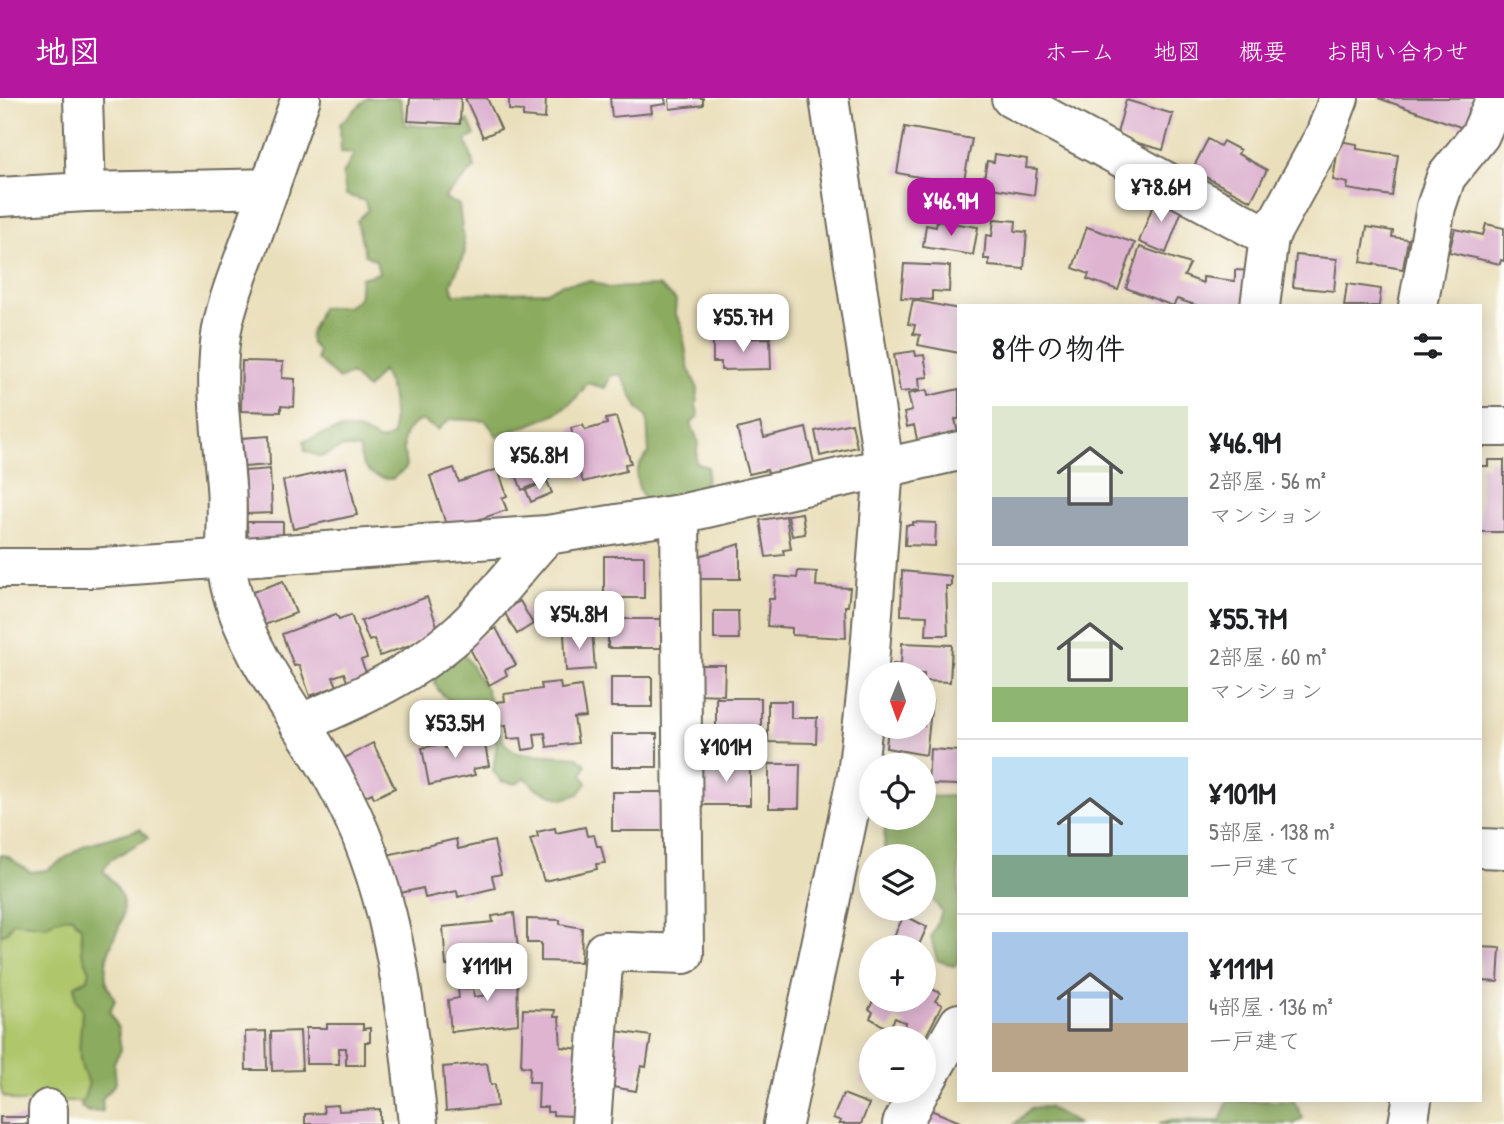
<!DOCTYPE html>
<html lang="ja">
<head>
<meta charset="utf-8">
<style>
  :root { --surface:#fff; --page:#f6f6f6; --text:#202124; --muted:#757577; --line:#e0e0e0; --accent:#b5179e }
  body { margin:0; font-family:"Patrick Hand","Klee One",sans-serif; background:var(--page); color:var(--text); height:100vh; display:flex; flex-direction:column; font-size:26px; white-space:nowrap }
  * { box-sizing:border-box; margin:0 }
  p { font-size:23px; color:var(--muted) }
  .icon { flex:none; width:38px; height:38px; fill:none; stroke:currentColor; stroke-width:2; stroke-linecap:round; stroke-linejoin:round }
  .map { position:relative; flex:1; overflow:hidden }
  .panel { position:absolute; left:957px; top:206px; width:525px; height:798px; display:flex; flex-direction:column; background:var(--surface); border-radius:0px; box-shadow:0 4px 18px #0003 }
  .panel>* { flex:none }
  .needle { width:46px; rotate:181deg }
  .buttons { position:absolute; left:859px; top:564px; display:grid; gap:14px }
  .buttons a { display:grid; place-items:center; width:77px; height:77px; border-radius:50%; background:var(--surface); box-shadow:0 4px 18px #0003; font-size:35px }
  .price { position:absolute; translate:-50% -60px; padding:0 16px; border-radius:14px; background:#fff; color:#222; font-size:23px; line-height:46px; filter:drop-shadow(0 2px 4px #0008) }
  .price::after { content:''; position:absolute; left:50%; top:42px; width:21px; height:16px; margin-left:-10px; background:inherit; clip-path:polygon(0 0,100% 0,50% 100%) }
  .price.selected { background:var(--accent); color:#fff }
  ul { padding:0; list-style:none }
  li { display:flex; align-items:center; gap:21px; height:175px; padding:0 35px }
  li+li { border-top:2px solid var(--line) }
  li span { display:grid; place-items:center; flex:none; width:196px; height:140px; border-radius:0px; color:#555 }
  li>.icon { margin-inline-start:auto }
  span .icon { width:84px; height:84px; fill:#fffc; stroke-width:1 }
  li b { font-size:30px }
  h2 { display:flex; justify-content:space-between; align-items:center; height:84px; padding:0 35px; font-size:30px }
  header { display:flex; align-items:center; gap:42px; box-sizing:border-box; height:98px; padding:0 35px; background:var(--accent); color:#fff }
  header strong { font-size:33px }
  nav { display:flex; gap:38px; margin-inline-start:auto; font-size:24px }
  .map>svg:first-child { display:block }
  .green { fill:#afc66b; stroke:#6d784b; stroke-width:2 }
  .forest { fill:#8bab5f; stroke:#5b6b45; stroke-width:2 }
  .building { fill:#deb4d1 }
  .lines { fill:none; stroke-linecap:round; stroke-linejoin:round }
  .minor-casing { stroke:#6e6a5d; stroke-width:42 }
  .minor { stroke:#fff; stroke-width:38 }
</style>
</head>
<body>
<header>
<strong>地図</strong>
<nav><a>ホーム</a><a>地図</a><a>概要</a><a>お問い合わせ</a></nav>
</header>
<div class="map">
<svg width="1504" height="1026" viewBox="0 0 1504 1026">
  <rect width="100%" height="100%" fill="#fdfcf7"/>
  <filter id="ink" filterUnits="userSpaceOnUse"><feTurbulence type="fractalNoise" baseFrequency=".0143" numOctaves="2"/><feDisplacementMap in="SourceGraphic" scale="14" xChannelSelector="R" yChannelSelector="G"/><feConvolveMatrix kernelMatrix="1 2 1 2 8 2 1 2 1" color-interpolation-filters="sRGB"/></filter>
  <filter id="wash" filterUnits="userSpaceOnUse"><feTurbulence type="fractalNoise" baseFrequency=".00686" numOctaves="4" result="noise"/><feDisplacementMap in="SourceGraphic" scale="28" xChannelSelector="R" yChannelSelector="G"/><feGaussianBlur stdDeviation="1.57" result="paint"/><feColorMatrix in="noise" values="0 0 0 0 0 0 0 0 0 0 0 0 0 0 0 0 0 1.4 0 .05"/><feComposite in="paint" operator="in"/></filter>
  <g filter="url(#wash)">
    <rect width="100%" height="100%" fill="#eadfbb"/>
    <path class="green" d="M0 812 96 817 99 990 86 1004H19L3 998 0 987Z"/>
    <path class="forest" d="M367 0H400L406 27 460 30 468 22 475 37 466 42 475 70 444 100 459 107 465 154 451 186 454 196 546 194 562 186 592 183 608 190 659 188 676 202 675 215 682 228 688 269 698 291 696 308 699 317 691 326 698 343 696 365 708 369 706 384 693 399 647 406C635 386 631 372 649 355L647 319 638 310 621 277H611L605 290 587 285C570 317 528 327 497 338L486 323 450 321 438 332 421 322C397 334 404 347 406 370L392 381C372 380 360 372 360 351L343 349 321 359 305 353 304 343C337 332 348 322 380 343L393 338C393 315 395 292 382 273L367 291 351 276 339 281 317 261 318 252 311 245 310 236 321 210 349 208 359 200 361 180 379 175 376 162 365 157 357 123 368 112 365 103 346 97 343 77 354 55 341 54 340 26Z
      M462 553 486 591 504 645 517 655 577 659 586 666 582 677 587 685 579 696 563 701 535 690 525 679 516 686 501 683 493 673 497 645 479 609C458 609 437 601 433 578Z
      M959 698V866L953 868 937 862 931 839 942 814 924 790V758H884L885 720 924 719V699Z
      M140 731 148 740 110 762 103 773C150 818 100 835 106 881 107 888 112 896 115 902L110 913 118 930 121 952 114 964 116 985 102 1001 103 1013 89 1014 81 1009 89 985C73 960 82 938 82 910L76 901 75 887 88 881 90 873 82 854 81 829 71 818 55 822 47 828 13 824 7 834 0 837V757L7 758 30 774 47 772 85 747Z
      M1228 1003H1294L1303 1020 1294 1026H1158C1176 1019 1200 1024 1220 1023Z
      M1048 1009 1078 1026H1015L1031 1010Z"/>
    <g id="blocks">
      <path class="building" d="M410 0H461L460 26 408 23Z
        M465 0H487L501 31 483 39Z
        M509 0H546L545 21 523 19V13L509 12Z
        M610 0H665L666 6 651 8 652 15 612 19Z
        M669 0H703V7L670 11Z
        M1378 0H1477L1466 31Z
        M1126 2 1173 16 1163 52 1116 39Z
        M905 29 972 41 963 87 897 75Z
        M1208 41 1220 48 1223 43 1240 52 1238 56 1267 72 1251 103 1192 72Z
        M1339 43 1357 46V51L1398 57 1392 98 1347 91 1348 85 1333 82Z
        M995 56 1027 61 1026 70 1037 71 1034 97 991 90 992 82 984 81 987 63 994 64Z
        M1158 94 1182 112 1166 155 1139 144Z
        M994 121 1016 123 1015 133 1027 134 1024 171 989 168V161H984L986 137 992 138Z
        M937 123 978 129 973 157 923 149 926 127 936 129Z
        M1486 126 1504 130V163L1501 162 1500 166 1449 154 1455 131 1483 137Z
        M1087 129 1135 145 1118 192 1087 181 1089 176 1073 170Z
        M1367 129 1393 133 1392 139 1408 141 1403 171 1361 164Z
        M1140 149 1190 166 1184 178 1203 185V179L1235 183V172L1255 173 1253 208H1198L1177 201 1173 208 1126 190Z
        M1296 157 1337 161 1334 193 1293 189Z
        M904 166 950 168 949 194 932 193V202L901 200Z
        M1347 186 1381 191 1379 208H1344Z
        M913 202 959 211V255L918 247 920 237 913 236 915 227 908 226Z
        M770 240 771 271 721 272V264H713V241Z
        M915 253 916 258 924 257 928 279 919 280 920 292 900 294 894 256Z
        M242 263 283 264 282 280 295 281 294 309 281 308V314L241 313Z
        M959 291V321H955L958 336 919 351 914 327 907 329 904 315 912 313 908 296 927 292 928 298Z
        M616 319 631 365 625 366 626 373 583 384 571 349 575 348 571 330 583 327 585 332 607 326 606 321Z
        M760 325 764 340 806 330 814 365 768 376 767 372 749 376 737 331Z
        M852 325 857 349 820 358 815 333Z
        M531 335 549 381 522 392 504 346Z
        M269 338 270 367 244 369 242 340Z
        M1488 362H1504V434H1480V368H1488Z
        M346 369 357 417 293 431 283 383Z
        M454 370 459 384 498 371 507 398 502 400 507 412 448 432 430 378Z
        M270 371 272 415 247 416 245 373Z
        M547 383 552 395 531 404 526 392Z
        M802 415 805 436 792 438 788 417Z
        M786 418 791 451 783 452 784 457 766 459 760 422Z
        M247 424H283V447H248Z
        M913 424 936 425 935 448 905 447 906 427H913Z
        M740 446V481H695V459Z
        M604 458H644V500H604Z
        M798 473 817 474 816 488 850 490 848 508H845L846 540 792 537V530L767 528 769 501H774L776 478 797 480Z
        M902 473 951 478V488H946L948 537H926L927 518 901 517Z
        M283 483 296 515 262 528 250 495Z
        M427 499 440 536 380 558 374 541 369 543 361 523Z
        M520 503 533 526 517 536 503 512Z
        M714 513H738L739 541H714Z
        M336 516 339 521 351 517 367 560 361 562 369 582 349 589 344 575 333 579 337 588 310 598 299 567 294 568 282 536Z
        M608 521H661V550H608Z
        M496 530 516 567 505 572 507 577 489 587 467 545Z
        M592 533 595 571 566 573 564 535Z
        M902 545 952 547 950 584 924 583V576H893V566H901Z
        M696 567H725L724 597 696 596Z
        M611 579H652V609H611Z
        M560 584 561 591 581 588 586 619 574 620 578 645 547 649 545 635 534 636 536 650 523 652 521 640 508 641 506 627 500 628 496 604 505 603 504 596 542 591 541 586Z
        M716 600H761V631H716Z
        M924 602 932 603 926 657 886 650 888 628H924Z
        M768 603H791V620H817L816 645 768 644Z
        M483 636 489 668 473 671 475 677 429 687 422 650 443 645 445 650 467 645 466 640Z
        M612 636H657V669H612Z
        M373 645 395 690 374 700 372 695 360 701 341 662Z
        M930 651 959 653V687L928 686Z
        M701 664H750V707H701Z
        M769 666H800L799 710H769Z
        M612 694H666V733H612Z
        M585 729 587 738 594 737 597 748H601L605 765 596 766 597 771 544 783 530 741 538 739 537 734 555 730 556 735Z
        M456 741 458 751 494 743 501 776 492 778 495 790 458 799 457 793 425 800 423 790 396 796 387 757Z
        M514 815 519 860 446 868 443 829 493 824 492 818Z
        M904 817 927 829 918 849H889Z
        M527 821 560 822V826L582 830 581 864 541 863V845H527Z
        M1480 849 1500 850 1498 884 1480 883Z
        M517 869 518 926 451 934 448 902 459 900 458 891 473 890 474 899 487 897 481 873Z
        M924 887 940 895 935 903 942 907 925 940H904L907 933 902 931 906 925 895 920 889 931 870 920 873 914 869 911 874 901H924Z
        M523 911 555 912 554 919H559L561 949 582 951 573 1018 553 1017V1014H547V1009H538L539 984H529L530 969 521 968Z
        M327 926H363V931L370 930V944H365V967H346V950H339V966H306V930H327Z
        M266 933 267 972H246L245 934Z
        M300 933 302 972 272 973 271 934Z
        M616 933 651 938 646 969 641 968 636 993 607 988Z
        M872 944V989L860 983 868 970 860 966Z
        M487 965 491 987 495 986 497 1008 446 1013 443 969Z
        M843 996 869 1006 861 1026H839L841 1023 833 1020Z
        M338 1007 339 1013 380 1011V1026H305V1016L324 1015 323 1008Z
        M928 1011 965 1026H922Z
        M0 1019H38V1026H0Z"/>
    </g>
  </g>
  <g filter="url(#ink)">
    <use href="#blocks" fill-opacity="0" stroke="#6e6a5d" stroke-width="2"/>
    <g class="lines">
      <defs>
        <path id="minor" d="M83 0 86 94 270 90
          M301 0C285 44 270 89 254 133 243 165 228 198 222 231 213 283 222 336 226 388 229 422 222 457 231 491 249 561 300 619 334 681 395 789 405 905 418 1026
          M1011 0 1269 139
          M0 99 86 94
          M1260 208 1269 139 1325 37 1339 0
          M1418 208 1436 109 1446 79 1480 37 1496 0
          M1480 329H1504
          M0 470H91L547 437 680 416 959 353
          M299 626C364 599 431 568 480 514 503 489 523 462 547 437
          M1480 750 1504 751
          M924 986 959 925
          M48 1026V1011
          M591 1026 604 853 684 856 680 416
          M783 1026 857 677 868 580 884 369 829 0
          M902 1026 920 992
          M1408 1026 1412 1003"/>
      </defs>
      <use href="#minor" class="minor-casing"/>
      <use href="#minor" class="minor"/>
    </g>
  </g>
</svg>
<div class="buttons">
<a><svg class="needle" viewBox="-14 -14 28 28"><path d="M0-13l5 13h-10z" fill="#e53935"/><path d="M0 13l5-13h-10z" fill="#757577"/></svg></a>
<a><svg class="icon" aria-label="locate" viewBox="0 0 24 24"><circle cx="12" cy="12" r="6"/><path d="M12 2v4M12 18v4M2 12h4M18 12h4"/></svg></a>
<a><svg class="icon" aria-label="layers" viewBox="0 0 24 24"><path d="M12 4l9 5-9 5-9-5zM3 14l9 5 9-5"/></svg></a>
<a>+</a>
<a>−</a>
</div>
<b class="price" style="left:1161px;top:126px">¥78.6M</b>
<b class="price selected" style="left:951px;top:140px">¥46.9M</b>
<b class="price" style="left:743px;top:256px">¥55.7M</b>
<b class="price" style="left:539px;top:394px">¥56.8M</b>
<b class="price" style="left:579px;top:553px">¥54.8M</b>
<b class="price" style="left:455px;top:662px">¥53.5M</b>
<b class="price" style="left:726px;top:686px">¥101M</b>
<b class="price" style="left:487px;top:905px">¥111M</b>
<section class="panel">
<h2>8件の物件<svg class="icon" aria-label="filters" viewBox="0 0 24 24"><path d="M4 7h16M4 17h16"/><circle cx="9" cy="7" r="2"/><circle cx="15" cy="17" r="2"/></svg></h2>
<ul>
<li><span style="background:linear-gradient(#dfe7d0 65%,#9aa5b1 0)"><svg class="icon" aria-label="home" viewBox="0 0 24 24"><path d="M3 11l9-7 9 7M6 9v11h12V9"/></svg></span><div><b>¥46.9M</b><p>2部屋 · 56 m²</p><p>マンション</p></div></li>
<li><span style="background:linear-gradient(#dfe7d0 75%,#8fb573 0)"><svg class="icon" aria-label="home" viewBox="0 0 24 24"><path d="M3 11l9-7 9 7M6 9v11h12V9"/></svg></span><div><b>¥55.7M</b><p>2部屋 · 60 m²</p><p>マンション</p></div></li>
<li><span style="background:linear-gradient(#bfe0f5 70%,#7fa58c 0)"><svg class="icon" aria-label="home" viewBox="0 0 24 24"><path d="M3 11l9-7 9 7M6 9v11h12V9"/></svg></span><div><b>¥101M</b><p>5部屋 · 138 m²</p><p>一戸建て</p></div></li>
<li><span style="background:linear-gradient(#a9c7e8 65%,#b9a48a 0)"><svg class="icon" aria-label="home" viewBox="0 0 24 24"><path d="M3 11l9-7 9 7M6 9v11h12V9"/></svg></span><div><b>¥111M</b><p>4部屋 · 136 m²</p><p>一戸建て</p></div></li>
</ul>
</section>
</div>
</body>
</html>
